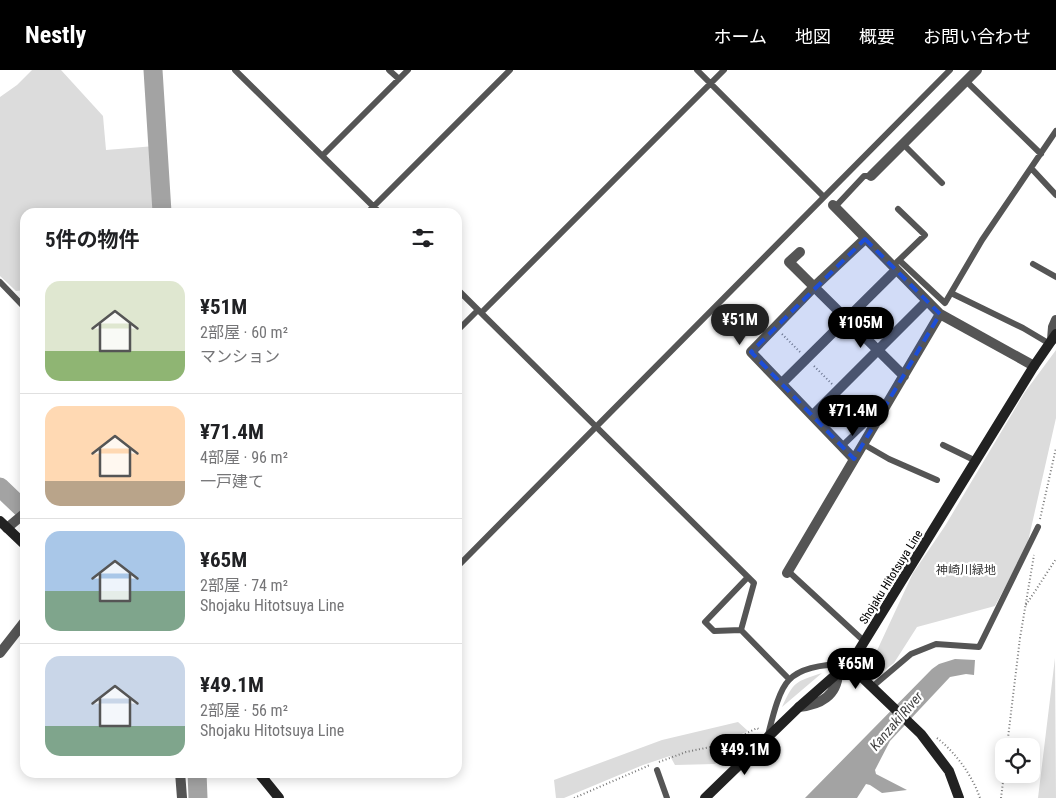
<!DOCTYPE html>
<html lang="ja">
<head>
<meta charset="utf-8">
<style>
  :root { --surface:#fff; --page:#f6f6f6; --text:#202124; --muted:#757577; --line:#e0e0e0; --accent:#000 }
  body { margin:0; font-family:"Roboto Condensed","Noto Sans JP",sans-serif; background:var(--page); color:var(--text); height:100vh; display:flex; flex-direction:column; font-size:19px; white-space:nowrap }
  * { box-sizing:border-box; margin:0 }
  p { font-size:16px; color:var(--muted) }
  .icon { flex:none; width:28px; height:28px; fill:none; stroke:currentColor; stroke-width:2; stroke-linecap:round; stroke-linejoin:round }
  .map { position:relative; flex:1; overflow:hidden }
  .side { position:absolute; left:20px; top:138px; width:442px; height:570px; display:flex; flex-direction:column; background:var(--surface); border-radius:15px; box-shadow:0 2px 12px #0003 }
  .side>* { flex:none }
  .fabs { position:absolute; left:995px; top:668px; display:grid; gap:10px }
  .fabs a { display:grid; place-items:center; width:45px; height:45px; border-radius:10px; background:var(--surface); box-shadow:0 2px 12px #0003; font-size:25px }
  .price { position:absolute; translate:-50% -42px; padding:0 11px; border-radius:18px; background:var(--accent); color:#fff; font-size:16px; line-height:32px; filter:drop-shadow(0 1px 2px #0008) }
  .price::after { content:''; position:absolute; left:50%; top:30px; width:15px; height:11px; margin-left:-8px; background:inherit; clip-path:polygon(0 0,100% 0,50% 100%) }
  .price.selected { background:#222; color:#fff }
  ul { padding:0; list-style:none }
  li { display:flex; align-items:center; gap:15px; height:125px; padding:0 25px }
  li+li { border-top:1px solid var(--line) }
  li span { display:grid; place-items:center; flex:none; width:140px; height:100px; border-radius:15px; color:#555 }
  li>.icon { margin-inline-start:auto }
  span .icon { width:60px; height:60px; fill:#fffc; stroke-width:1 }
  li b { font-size:21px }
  h2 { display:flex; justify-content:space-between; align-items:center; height:60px; padding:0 25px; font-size:21px }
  header { display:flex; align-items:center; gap:30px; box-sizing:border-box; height:70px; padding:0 25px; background:var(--accent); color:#fff }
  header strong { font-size:24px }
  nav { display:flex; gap:28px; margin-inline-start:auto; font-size:18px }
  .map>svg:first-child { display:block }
  .green { fill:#dcdcdc }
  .water { fill:#a3a3a3 }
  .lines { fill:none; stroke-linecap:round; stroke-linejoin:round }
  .river { stroke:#a3a3a3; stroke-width:19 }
  .path { stroke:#777; stroke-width:2; stroke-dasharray:1 2.5; stroke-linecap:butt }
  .lane { stroke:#555; stroke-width:6 }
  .street { stroke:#555; stroke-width:10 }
  .secondary { stroke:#222; stroke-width:10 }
  .marked { fill:#1d4ed8; fill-opacity:0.2; stroke:#1d4ed8; stroke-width:4; stroke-dasharray:10 6; stroke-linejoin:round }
  .labels { text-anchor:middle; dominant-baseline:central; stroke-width:4.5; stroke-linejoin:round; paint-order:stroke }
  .park-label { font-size:12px; fill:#333; stroke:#fff }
  .street-label { font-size:12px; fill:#000; stroke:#fff }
  .water-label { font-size:14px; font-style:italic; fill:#444; stroke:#fff }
</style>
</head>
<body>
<header>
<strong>Nestly</strong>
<nav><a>ホーム</a><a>地図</a><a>概要</a><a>お問い合わせ</a></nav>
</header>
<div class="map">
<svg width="1056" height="728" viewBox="0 0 1056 728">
  <rect width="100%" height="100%" fill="#fff"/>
  <path class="green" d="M32 0H61L103 46 106 80 155 76 158 142H25V220L16 221 0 206V27L17 15Z
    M1056 280V348L1027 476 995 536 917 557 894 593 878 605 874 587 913 503 945 456 1025 322Z
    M1055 588 1056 728H1038Z
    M822 603 782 637C794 611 795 612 822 603Z
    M738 652 748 661 727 671 732 681 715 694 675 695 670 686 643 695 564 728H556L554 710 662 670Z"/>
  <path class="water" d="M955 589 975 590 974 605 966 604 950 607 890 671 875 700 876 704 907 720 882 723 870 715 866 714 857 728H805L932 599 939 594Z"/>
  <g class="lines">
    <path class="river" d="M153 0 162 142
      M0 417 25 441
      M197 702 198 728"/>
    <path class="path" d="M782 264 800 282
      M814 296 832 314
      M845 328 863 346
      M1040 449 1056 378
      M1026 535 1056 489
      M937 668C956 683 972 705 980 728
      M1007 676 1020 568 1034 485
      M659 692 686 682 725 674 757 658 760 660
      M574 728 650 695
      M1001 728 1004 704"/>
    <path class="lane" d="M235 0 379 142
      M389 0 399 9
      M697 0 824 127
      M966 11 1041 84
      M903 74 942 113
      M322 86 408 0
      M1031 98 1056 125
      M835 137 864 106H871
      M368 142 510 0
      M899 190 945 233 982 170 1056 61
      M897 192 925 165 898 139
      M1033 194 1056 207
      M0 212 25 238
      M458 220 754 513 741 560 789 609
      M951 223 1023 258 1050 274
      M481 243 724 0
      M458 260 478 240
      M863 374 889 389 937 410
      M943 375 976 391
      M842 376 868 351
      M458 496 950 0
      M788 501 865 572
      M741 560 714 561 705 552 748 507
      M872 617 911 584 936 574 979 577 1038 457
      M768 665C772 650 778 621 789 610 802 596 831 594 848 594
      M657 700 667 728"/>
    <path class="street" d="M871 106 977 0
      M833 135 940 244 1034 296
      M800 182 789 192 904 306
      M1052 270 1053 257 1056 250
      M782 313 896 200
      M813 345 927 231
      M854 389 751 282 815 216 865 169
      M7 458 25 443
      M787 503 940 244
      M0 583 25 551
      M799 637C820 635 837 626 838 603
      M180 702 182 728"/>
    <path class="secondary" d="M0 451 25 475
      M848 594 921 664 949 701 959 728
      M258 702 279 728
      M705 728 799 637 848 594 856 585 1034 296 1056 264"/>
  </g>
  <path class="marked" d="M865 169 940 244 854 389 751 282Z"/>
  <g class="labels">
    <g class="park-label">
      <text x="966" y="500">神崎川緑地</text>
    </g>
    <g class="street-label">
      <text transform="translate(891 507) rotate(-58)">Shojaku Hitotsuya Line</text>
    </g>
    <g class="water-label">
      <text transform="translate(896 651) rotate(-49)">Kanzaki River</text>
    </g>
  </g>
</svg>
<div class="fabs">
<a><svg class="icon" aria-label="locate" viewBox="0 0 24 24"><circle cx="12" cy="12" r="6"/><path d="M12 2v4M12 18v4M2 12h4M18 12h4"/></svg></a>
</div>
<b class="price selected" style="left:740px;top:276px">¥51M</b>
<b class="price" style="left:861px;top:279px">¥105M</b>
<b class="price" style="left:853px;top:367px">¥71.4M</b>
<b class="price" style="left:856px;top:620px">¥65M</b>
<b class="price" style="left:745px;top:706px">¥49.1M</b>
<section class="side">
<h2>5件の物件<svg class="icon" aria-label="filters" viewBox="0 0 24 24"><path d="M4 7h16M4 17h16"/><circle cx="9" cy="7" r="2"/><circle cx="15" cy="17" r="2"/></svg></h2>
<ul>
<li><span style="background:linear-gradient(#dfe7d0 70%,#8fb573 0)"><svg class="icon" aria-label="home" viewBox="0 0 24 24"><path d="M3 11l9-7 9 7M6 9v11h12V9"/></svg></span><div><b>¥51M</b><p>2部屋 · 60 m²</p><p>マンション</p></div></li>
<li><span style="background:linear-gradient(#ffd9b3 75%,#b9a48a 0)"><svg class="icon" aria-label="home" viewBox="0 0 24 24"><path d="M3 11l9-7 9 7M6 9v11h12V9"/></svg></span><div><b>¥71.4M</b><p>4部屋 · 96 m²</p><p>一戸建て</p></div></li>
<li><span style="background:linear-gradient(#a9c7e8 60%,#7fa58c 0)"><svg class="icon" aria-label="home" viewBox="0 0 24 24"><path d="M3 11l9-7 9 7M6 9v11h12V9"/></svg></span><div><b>¥65M</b><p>2部屋 · 74 m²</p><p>Shojaku Hitotsuya Line</p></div></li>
<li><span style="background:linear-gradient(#c9d6e8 70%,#7fa58c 0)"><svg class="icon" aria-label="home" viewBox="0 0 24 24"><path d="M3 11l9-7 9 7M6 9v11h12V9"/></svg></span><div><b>¥49.1M</b><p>2部屋 · 56 m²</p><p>Shojaku Hitotsuya Line</p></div></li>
</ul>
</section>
</div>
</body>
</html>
